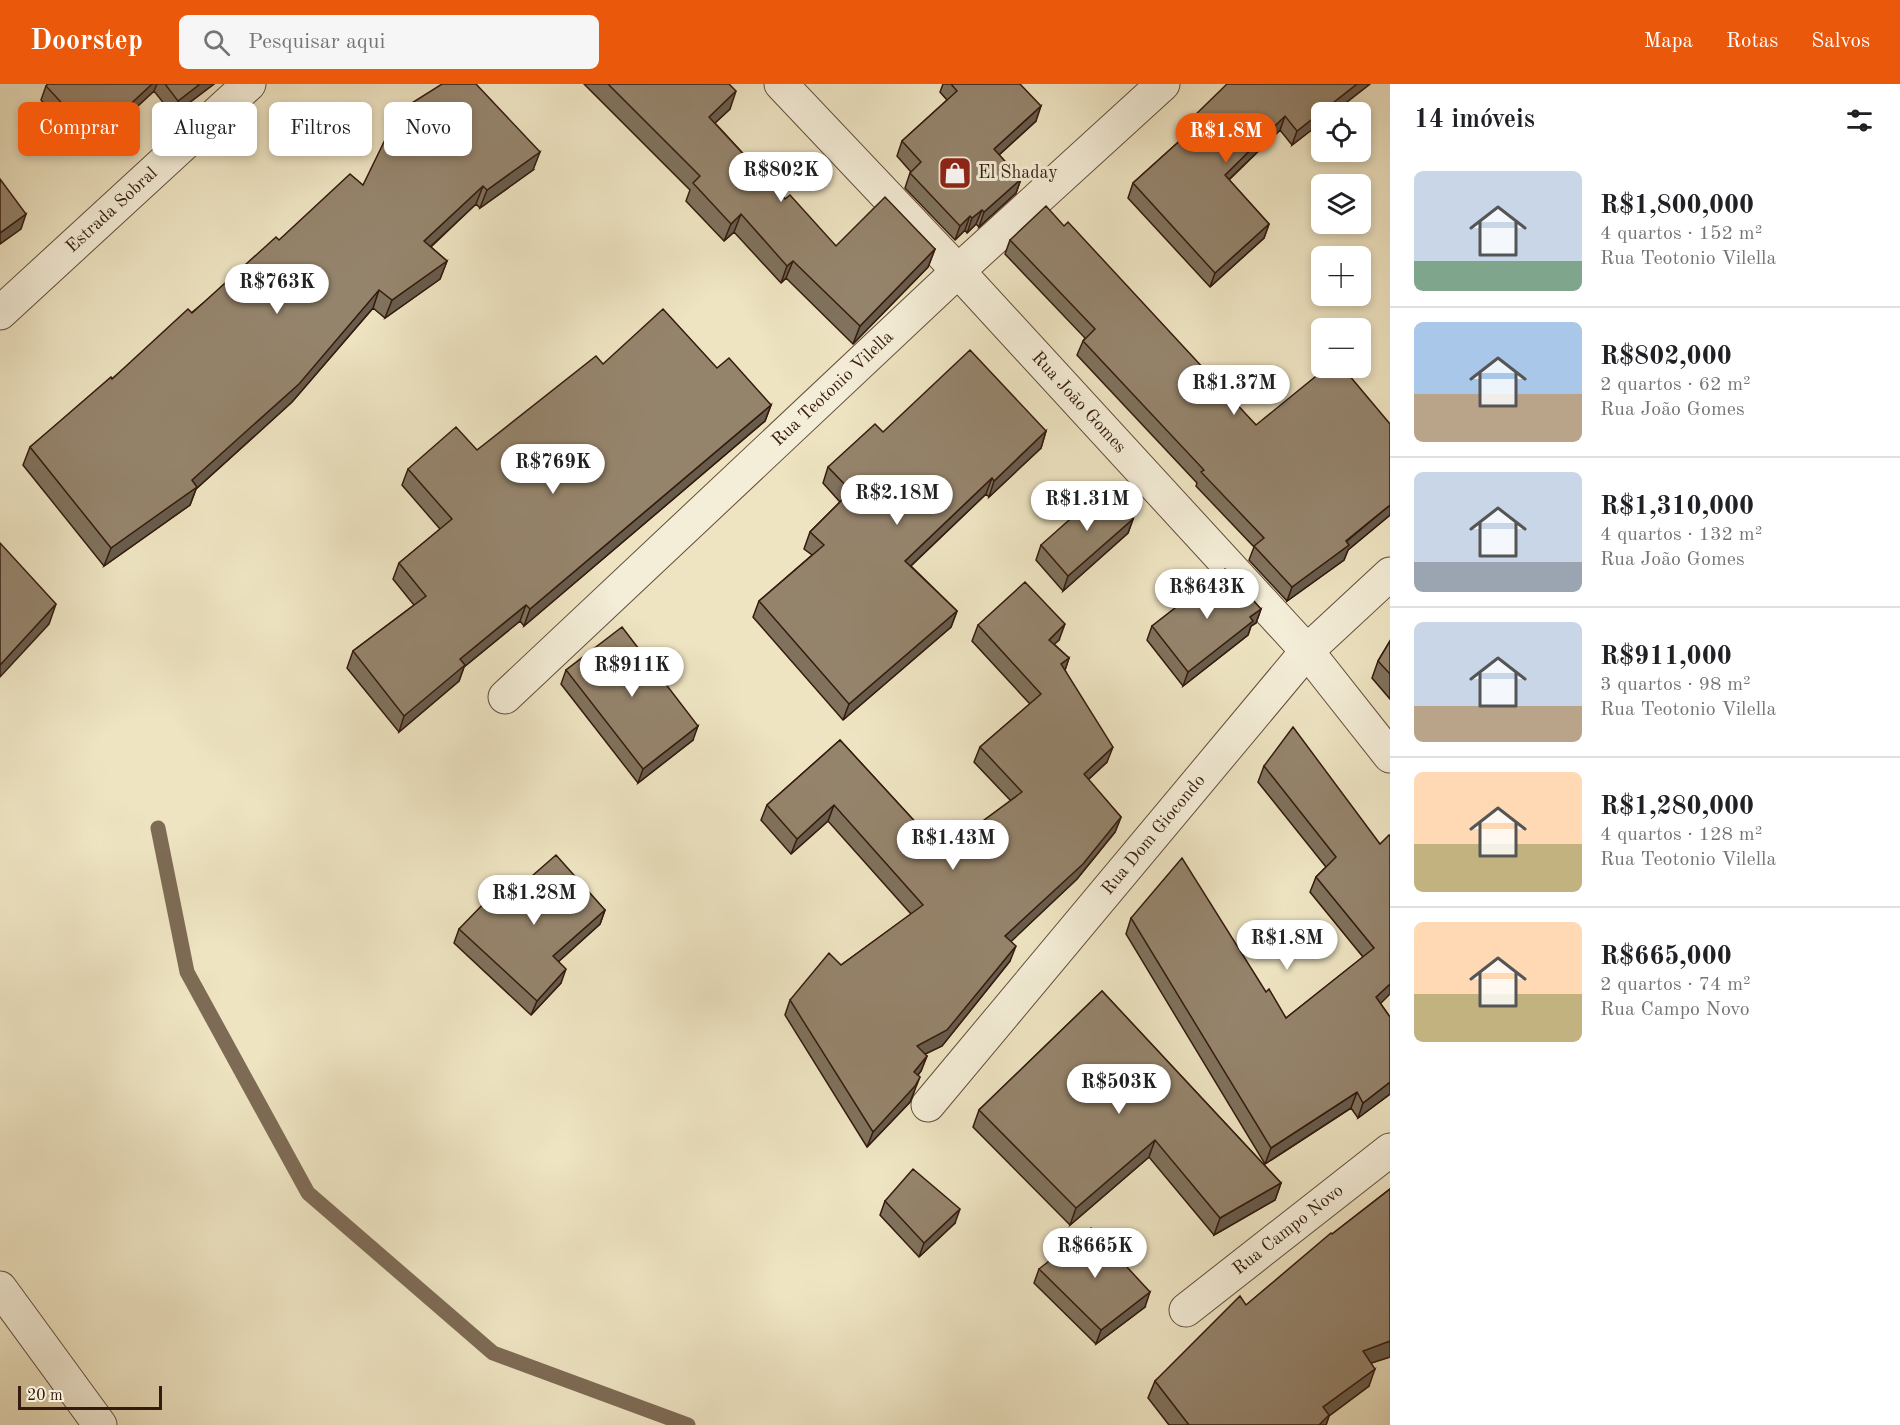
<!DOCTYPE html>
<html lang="pt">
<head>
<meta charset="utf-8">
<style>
  :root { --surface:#fff; --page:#f6f6f6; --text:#202124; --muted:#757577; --line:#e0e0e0; --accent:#ea580c }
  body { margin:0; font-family:"Old Standard TT",serif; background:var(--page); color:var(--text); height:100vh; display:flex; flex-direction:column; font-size:22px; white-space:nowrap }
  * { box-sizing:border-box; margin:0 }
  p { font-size:20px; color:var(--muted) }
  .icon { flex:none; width:33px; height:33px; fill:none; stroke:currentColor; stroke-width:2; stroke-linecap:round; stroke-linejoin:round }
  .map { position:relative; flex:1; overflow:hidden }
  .panel { display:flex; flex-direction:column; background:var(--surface); width:510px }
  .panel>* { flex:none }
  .hud { position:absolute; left:18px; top:18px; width:570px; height:54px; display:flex; gap:12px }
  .buttons { position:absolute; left:1311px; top:18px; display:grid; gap:12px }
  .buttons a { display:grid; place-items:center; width:60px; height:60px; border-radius:9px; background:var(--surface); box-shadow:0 3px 9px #0003; font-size:30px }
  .scale { position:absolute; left:18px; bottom:15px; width:144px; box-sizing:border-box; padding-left:6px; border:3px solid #351b0e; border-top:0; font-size:16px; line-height:21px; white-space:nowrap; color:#351b0e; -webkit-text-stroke:4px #f4edd7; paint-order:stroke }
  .price { position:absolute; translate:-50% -51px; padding:0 14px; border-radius:21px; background:#fff; color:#222; font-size:20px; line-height:39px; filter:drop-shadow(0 2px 3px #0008) }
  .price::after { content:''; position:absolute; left:50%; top:36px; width:18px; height:14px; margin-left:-9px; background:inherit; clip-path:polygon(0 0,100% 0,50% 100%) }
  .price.selected { background:var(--accent); color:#fff }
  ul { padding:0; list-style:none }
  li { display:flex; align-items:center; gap:18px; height:150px; padding:0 24px }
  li+li { border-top:2px solid var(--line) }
  li span { display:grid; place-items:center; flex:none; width:168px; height:120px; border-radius:9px; color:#555 }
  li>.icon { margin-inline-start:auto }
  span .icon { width:72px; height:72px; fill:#fffc; stroke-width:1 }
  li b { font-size:26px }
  h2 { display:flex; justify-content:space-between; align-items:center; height:72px; padding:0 24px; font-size:26px }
  .tag { padding:0 21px; border-radius:9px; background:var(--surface); box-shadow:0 3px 9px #0003; font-size:21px; line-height:54px }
  .tag.selected { background:var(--accent); color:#fff }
  header { display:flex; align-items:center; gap:36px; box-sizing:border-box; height:84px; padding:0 30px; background:var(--accent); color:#fff }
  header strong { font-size:28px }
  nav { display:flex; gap:33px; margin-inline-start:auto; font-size:21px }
  .search { width:420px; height:54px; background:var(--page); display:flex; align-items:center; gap:15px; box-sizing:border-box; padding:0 21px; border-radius:9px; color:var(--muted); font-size:22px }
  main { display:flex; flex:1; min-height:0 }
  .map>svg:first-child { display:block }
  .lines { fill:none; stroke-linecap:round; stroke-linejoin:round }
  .stream { stroke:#7e6b55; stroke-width:15 }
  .street-casing { stroke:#634d3b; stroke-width:35 }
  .street { stroke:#f4edd7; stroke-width:33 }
  .wall { fill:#80725d; stroke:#351b0e; stroke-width:1.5 }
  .shaded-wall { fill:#685c4c; stroke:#351b0e; stroke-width:1.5 }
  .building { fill:#95846c; stroke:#351b0e; stroke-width:1.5 }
  .labels { text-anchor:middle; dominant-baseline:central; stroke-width:6; stroke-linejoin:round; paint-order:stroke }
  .poi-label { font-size:18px; fill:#351b0e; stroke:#f4edd7; text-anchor:start }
  .street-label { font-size:18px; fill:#351b0e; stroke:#f4edd7 }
</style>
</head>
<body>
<header>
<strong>Doorstep</strong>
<div class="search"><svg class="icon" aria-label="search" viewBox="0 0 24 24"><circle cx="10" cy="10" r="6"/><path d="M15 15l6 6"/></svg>Pesquisar aqui</div>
<nav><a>Mapa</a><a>Rotas</a><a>Salvos</a></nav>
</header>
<main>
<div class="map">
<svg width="1390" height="1341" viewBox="0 0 1390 1341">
  <rect width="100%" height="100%" fill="#eee4c2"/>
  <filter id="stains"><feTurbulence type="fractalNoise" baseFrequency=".00333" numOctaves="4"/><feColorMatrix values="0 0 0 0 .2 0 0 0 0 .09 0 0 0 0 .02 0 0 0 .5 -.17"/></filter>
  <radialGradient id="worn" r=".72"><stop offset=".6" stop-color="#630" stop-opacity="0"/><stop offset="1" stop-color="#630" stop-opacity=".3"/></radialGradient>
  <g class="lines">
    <path class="stream" d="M158 744 187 888 308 1109 493 1269 688 1341"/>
    <defs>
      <g id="street">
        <path id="s1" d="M781 0 958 187 1307 567 1390 672"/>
        <path id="s2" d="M0 229 249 0"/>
        <path id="s3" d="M505 613 958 187 1163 0"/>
        <path id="s4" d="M928 1021 1307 567 1390 490"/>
        <path d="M0 1204 100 1341"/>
        <path id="s5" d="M1186 1226 1390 1066"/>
      </g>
    </defs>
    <use href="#street" class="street-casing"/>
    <use href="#street" class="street"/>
  </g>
  <path class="wall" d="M48 0H214L173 31 154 7 88 68 41 16 46 2Z
    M584 0H729L730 25 715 39 785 115 836 162 935 165 928 183 853 260 786 194 781 199 734 148 724 157 686 117 690 106Z
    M943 0H1020L1036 37 999 71 1021 95 1016 109 979 143 976 140 967 149 965 146 955 156 905 104 910 89 911 88 897 72 902 57 947 16 940 8Z
    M1370 0 1292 61 1280 46 1229 96 1269 140 1264 154 1210 203 1128 114 1133 99 1185 52 1184 51 1189 37Z
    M533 86 480 124 476 120 431 163 447 177 440 195 385 234 373 224 292 318 196 405 190 421 104 482 23 381 30 363 279 156 363 101Z
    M1064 142 1256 341 1390 340V431L1348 466 1344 476 1287 517 1249 476 1254 463 1196 402 1197 399 1077 271 1083 257 1085 254 1005 170 1010 156Z
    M603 280 717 284 771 321 765 337 524 542 520 537 464 583 459 597 399 648 347 584 353 567 414 521 393 495 399 479 440 445 402 401 408 385 477 366Z
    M1046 347 1041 364 989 413 986 410 911 482 957 527 951 543 843 636 753 533 759 517 812 471 804 465 810 448 840 418 823 399 828 383 883 348Z
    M1133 435 1128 449 1063 507 1036 476 1041 461Z
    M1261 525 1256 539 1251 542 1248 551 1183 602 1147 556 1152 542Z
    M978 541 1059 556 1054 560 1069 574 1065 586 1107 678 1088 696 1121 733 1115 748 1077 795 1011 857 1010 877 942 962 925 970 927 972 921 987 918 991 914 1008 910 1018 867 1063 785 931 790 916 841 881 911 830 828 737 791 770 761 736 767 721 840 656 942 767 1011 717 974 678 980 663 1030 620 972 557Z
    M1390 557V615L1372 594 1378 577Z
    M566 586 693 656 638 699 561 600Z
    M1264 682 1380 760V919L1390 933V1010L1358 1034 1351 1024 1265 1080 1126 850 1131 834 1266 908 1286 934 1363 873 1310 808 1316 793 1326 783 1258 698Z
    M499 821 605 826 600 840 559 877 561 899 531 931 454 859 459 845Z
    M1102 907 1281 1099 1275 1116 1214 1151 1149 1073 1070 1141 973 1043 979 1026Z
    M1390 1105V1273L1371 1279 1369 1302 1329 1332 1326 1341H1169L1148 1314 1155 1297 1332 1150Z
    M885 1117 955 1139 919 1173 880 1131Z
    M1039 1185 1145 1223 1096 1260 1034 1199Z"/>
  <path class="shaded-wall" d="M152 0H157L154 7 88 68 94 54Z
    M200 0H214L173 31 178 17Z
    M1357 0H1370L1334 28H1322V38L1292 61 1297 47Z
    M736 7 730 25 702 51 709 33Z
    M1041 22 1036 37 989 80 994 65Z
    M1285 32 1280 46 1219 105 1225 91Z
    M540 68 533 86 480 124 487 106Z
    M1021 95 1016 109 979 143 984 128Z
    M483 102 476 120 417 175 424 157Z
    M982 126 976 140 967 149 972 134Z
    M26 130 21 145 0 160V149Z
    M741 130 734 148 724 157 731 140Z
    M970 132 965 146 955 156 960 142Z
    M1269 140 1264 154 1210 203 1215 189Z
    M935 165 928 183 853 260 860 242Z
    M447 177 440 195 385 234 392 216Z
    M793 177 786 194 781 199 787 182Z
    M379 206 373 224 292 318 196 405 190 421 104 482 111 464 192 396Z
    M771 321 765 337 524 542 530 525Z
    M1046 347 1041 364 989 413 994 397Z
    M992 394 986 410 899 493 905 477Z
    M1390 421V431L1348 466 1344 476 1287 517 1292 503Z
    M1133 435 1128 449 1063 507 1068 492Z
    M56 520 49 540 0 593V581Z
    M526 521 520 537 464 583 459 597 399 648 404 632 460 575Z
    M1261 525 1256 539 1251 542 1248 551 1183 602 1188 588 1250 533Z
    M957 527 951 543 843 636 849 620Z
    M1065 540 1059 556 1043 571 1049 556Z
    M1069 574 1064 589 1061 580Z
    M698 642 693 656 638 699 643 685Z
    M1113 663 1107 678 1078 705 1084 690Z
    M834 721 828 737 791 770 797 755Z
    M1121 733 1115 748 1077 795 1000 868 1005 852Z
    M605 826 600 840 548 887 553 872Z
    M1016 862 1010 877 942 962 911 977 917 962Z
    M566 885 561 899 531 931 537 917Z
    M1390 900V910L1371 929 1376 913Z
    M927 972 921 987 908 1003 914 988Z
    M920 993 910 1018 867 1063 873 1048Z
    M1390 998V1010L1358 1034 1363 1019Z
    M1357 1008 1351 1024 1265 1080 1271 1064Z
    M1155 1056 1149 1073 1070 1141 1076 1124Z
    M1281 1099 1275 1116 1214 1151 1220 1134Z
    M960 1125 955 1139 919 1173 924 1159Z
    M1150 1208 1145 1223 1096 1260 1101 1246Z
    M1390 1257V1273L1356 1284 1363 1267Z
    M1375 1285 1369 1302 1329 1332 1326 1341H1319L1323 1323Z"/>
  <path class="building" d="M48 0H152L94 54 46 2Z
    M165 0H200L178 17Z
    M442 0H476L540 68 487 106 483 102 424 157 447 177 392 216 379 206 299 300 192 396 197 403 111 464 30 363 111 293 112 295 188 225 192 229 276 153 279 156 350 90 363 101 399 27Z
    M608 0H729L736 7 709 33 785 115 790 111 836 162 885 113 935 165 860 242 793 177 787 182 741 130 731 140 693 99 700 92Z
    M951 0H1020L1041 22 994 65 1021 95 984 128 982 126 972 134 970 132 960 142 910 89 921 78 902 57 957 7Z
    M1227 0H1357L1297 47 1285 32 1225 91 1269 140 1215 189 1133 99 1195 43 1189 37Z
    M0 95 26 130 0 149Z
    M1046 122 1064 142 1068 138 1256 341 1326 284H1343L1390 340V421L1346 457 1349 461 1292 503 1254 462 1264 454 1201 388 1204 386 1083 257 1095 245 1010 156Z
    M663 225 717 284 729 274 771 321 530 525 526 521 460 575 465 581 404 632 353 567 426 512 399 479 452 435 408 385 456 343 477 366 596 272 603 280Z
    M970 266 1046 347 994 397 992 394 905 477 957 527 849 620 759 517 824 461 810 448 851 407 828 383 875 340 883 348Z
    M1105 404 1133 435 1068 492 1041 461Z
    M0 459 56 520 0 581Z
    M1225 485 1261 525 1250 533 1253 537 1188 588 1152 542Z
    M1025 498 1065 540 1049 556 1069 574 1061 580 1113 663 1084 690 1121 733 1083 780 1005 852 1016 862 947 946 917 962 927 972 914 988 920 993 915 1002 873 1048 790 916 829 869 841 881 923 821 834 721 797 755 767 721 840 656 942 767 1022 708 980 663 1041 610 978 541Z
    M622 543 698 642 643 685 566 586Z
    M1390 557V590L1378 577Z
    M1293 643 1380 760 1389 751 1390 753V900L1376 913 1390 933V998L1363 1019 1357 1008 1271 1064 1131 834 1182 774 1266 908 1269 905 1286 934 1374 864 1316 793 1336 773 1264 682Z
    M556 771 605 826 553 872 566 885 537 917 459 845 490 813 499 821Z
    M1102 907 1281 1099 1220 1134 1155 1056 1076 1124 979 1026Z
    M913 1085 960 1125 924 1159 885 1117Z
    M1390 1105V1257L1363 1267 1375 1285 1323 1323 1329 1331 1319 1341H1189L1155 1297 1240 1212 1246 1221 1331 1149 1332 1150Z
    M1091 1144 1150 1208 1101 1246 1039 1185Z"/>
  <defs>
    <symbol id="shop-square" viewBox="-11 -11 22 22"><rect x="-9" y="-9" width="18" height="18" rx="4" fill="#8f2418" stroke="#f4edd7"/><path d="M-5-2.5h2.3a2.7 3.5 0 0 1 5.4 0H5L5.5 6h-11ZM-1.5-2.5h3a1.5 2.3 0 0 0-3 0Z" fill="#fff"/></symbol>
  </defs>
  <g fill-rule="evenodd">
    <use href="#shop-square" x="936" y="70" width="38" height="38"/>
  </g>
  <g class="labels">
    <g class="poi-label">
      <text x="978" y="89">El Shaday</text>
    </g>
    <g class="street-label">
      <text stroke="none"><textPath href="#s2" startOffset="152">Estrada Sobral</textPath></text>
      <text stroke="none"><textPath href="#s3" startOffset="450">Rua Teotonio Vilella</textPath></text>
      <text stroke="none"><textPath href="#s1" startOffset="436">Rua João Gomes</textPath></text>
      <text stroke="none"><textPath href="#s4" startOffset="352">Rua Dom Giocondo</textPath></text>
      <text stroke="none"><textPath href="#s5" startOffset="130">Rua Campo Novo</textPath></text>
    </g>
  </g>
  <rect width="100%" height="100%" filter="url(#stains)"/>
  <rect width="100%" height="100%" fill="url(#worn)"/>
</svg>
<div class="buttons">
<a><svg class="icon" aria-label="locate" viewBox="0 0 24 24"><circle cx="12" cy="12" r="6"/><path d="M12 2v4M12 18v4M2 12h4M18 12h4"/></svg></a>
<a><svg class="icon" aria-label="layers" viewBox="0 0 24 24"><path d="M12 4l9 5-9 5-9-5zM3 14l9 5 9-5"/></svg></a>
<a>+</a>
<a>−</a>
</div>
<div class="scale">20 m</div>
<b class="price selected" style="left:1226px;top:80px">R$1.8M</b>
<b class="price" style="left:781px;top:119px">R$802K</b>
<b class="price" style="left:277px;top:231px">R$763K</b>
<b class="price" style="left:1234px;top:332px">R$1.37M</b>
<b class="price" style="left:553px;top:411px">R$769K</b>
<b class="price" style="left:897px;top:442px">R$2.18M</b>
<b class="price" style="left:1087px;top:448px">R$1.31M</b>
<b class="price" style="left:1207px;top:536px">R$643K</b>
<b class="price" style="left:632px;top:614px">R$911K</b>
<b class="price" style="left:953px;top:787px">R$1.43M</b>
<b class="price" style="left:534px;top:842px">R$1.28M</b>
<b class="price" style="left:1287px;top:887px">R$1.8M</b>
<b class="price" style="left:1119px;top:1031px">R$503K</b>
<b class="price" style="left:1095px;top:1195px">R$665K</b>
<div class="hud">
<a class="tag selected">Comprar</a>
<a class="tag">Alugar</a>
<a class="tag">Filtros</a>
<a class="tag">Novo</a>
</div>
</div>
<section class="panel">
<h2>14 imóveis<svg class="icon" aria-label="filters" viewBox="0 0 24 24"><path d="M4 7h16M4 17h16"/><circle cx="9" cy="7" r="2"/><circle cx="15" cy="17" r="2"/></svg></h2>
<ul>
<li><span style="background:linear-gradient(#c9d6e8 75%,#7fa58c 0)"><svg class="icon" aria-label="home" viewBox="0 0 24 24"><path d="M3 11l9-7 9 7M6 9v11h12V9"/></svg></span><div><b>R$1,800,000</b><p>4 quartos · 152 m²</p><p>Rua Teotonio Vilella</p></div></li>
<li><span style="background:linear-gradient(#a9c7e8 60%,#b9a48a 0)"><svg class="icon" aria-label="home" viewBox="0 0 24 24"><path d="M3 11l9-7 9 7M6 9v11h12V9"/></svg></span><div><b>R$802,000</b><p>2 quartos · 62 m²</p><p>Rua João Gomes</p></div></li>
<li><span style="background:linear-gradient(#c9d6e8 75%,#9aa5b1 0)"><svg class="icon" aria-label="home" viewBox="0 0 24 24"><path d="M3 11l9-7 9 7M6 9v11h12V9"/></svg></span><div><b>R$1,310,000</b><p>4 quartos · 132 m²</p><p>Rua João Gomes</p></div></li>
<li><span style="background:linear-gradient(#c9d6e8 70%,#b9a48a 0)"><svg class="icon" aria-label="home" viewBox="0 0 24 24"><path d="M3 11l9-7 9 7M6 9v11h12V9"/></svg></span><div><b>R$911,000</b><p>3 quartos · 98 m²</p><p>Rua Teotonio Vilella</p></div></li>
<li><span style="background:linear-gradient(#ffd9b3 60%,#c2b280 0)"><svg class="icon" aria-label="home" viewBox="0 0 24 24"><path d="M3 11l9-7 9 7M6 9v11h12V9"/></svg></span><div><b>R$1,280,000</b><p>4 quartos · 128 m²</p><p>Rua Teotonio Vilella</p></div></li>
<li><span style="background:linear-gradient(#ffd9b3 60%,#c2b280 0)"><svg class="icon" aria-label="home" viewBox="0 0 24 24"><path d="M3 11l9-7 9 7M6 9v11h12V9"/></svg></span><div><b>R$665,000</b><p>2 quartos · 74 m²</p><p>Rua Campo Novo</p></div></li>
</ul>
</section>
</main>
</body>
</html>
